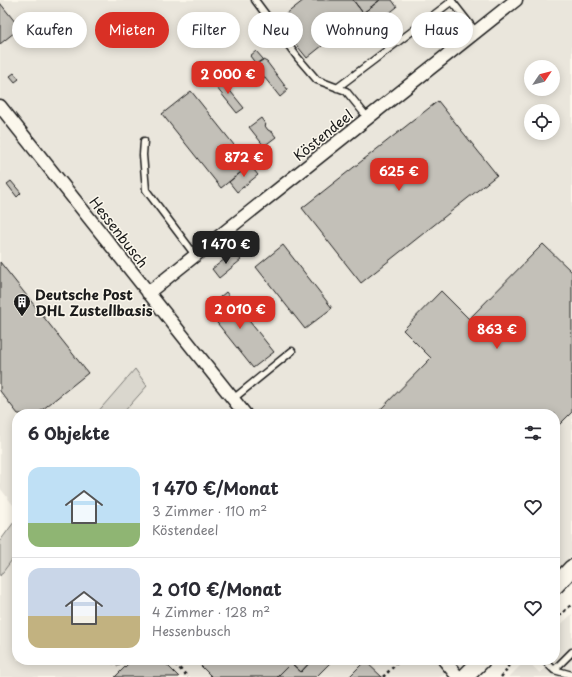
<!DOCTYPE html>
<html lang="de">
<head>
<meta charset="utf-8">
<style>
  :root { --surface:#fff; --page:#f2f2f3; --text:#2b2b33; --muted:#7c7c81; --line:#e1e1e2; --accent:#d93025 }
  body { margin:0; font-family:"Playpen Sans",sans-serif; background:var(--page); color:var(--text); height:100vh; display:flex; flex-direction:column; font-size:15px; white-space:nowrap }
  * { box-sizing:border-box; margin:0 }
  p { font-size:13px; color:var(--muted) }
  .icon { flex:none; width:22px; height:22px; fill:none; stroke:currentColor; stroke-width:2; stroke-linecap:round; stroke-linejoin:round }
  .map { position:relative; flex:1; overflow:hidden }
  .drawer { position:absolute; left:12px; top:409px; width:548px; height:256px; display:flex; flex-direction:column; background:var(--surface); border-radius:16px; box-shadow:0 2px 10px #0003 }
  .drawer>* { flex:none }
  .top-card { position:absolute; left:12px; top:12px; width:548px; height:36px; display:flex; gap:8px }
  .needle { width:26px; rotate:55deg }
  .tools { position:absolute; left:524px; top:60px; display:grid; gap:8px }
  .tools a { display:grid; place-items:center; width:36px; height:36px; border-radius:50%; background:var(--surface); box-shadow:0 2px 10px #0003; font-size:20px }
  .price { position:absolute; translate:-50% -34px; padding:0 9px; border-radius:8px; background:var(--accent); color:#fff; font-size:13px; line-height:26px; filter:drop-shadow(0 1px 2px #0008) }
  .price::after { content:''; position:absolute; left:50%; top:24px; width:12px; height:9px; margin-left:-6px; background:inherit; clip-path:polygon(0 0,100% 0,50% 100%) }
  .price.on { background:#222; color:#fff }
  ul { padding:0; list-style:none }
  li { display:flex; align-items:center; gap:12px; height:100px; padding:0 16px }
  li+li { border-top:1px solid var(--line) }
  li span { display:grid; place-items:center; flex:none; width:112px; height:80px; border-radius:12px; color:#555 }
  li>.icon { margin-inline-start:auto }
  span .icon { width:48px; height:48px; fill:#fffc; stroke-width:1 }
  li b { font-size:17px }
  h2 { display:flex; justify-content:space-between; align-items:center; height:48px; padding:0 16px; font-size:17px }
  .tag { padding:0 14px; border-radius:18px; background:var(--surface); box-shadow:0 2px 10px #0003; font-size:14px; line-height:36px }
  .tag.on { background:var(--accent); color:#fff }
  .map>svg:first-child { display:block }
  .built { fill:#eae6dc; fill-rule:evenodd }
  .green { fill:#dad7ce; stroke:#7b7a75 }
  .building { fill:#c3c0b8; stroke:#1c1c1c }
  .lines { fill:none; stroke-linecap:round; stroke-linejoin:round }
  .lane-casing { stroke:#1c1c1c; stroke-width:9 }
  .street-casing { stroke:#1c1c1c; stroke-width:15 }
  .secondary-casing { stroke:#1c1c1c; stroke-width:19 }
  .path { stroke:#1c1c1c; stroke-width:2.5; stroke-dasharray:3 3; stroke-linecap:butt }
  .lane { stroke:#fbf7ec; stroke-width:6 }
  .street { stroke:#fbf7ec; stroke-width:12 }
  .secondary { stroke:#fbf7ec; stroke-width:16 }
  .labels { text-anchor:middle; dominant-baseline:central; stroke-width:3; stroke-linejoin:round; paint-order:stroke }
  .street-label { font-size:14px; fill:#1c1c1c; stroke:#fbf7ec }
  .poi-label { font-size:14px; font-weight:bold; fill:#1c1c1c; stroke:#fbf7ec; text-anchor:start }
</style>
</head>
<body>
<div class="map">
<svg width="572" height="677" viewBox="0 0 572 677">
  <rect width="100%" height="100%" fill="#fbf7ec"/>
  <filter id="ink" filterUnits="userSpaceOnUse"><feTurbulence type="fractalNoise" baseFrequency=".025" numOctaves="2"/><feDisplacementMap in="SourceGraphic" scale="8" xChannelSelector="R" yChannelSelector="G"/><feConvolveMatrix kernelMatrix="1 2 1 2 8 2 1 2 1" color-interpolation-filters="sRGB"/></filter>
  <g filter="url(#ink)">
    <path class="built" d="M0 0H572V555L555 572V414H122L125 411 135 369 96 414H17V510L0 488ZM531 67H553V89H531ZM531 111H553V133H531Z
      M17 553V660H468L458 670 439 677H0V576Z
      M572 614V677H509L526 660 540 673 555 660V630Z"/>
    <path class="green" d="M135 369 147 386 122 414H96Z
      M17 518V553L0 576V541Z"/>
    <path class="building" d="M304 0H353L363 13 307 58 277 21Z
      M353 0H380L363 13Z
      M380 0H392L397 7 373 26 363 13Z
      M0 3 20 28 0 44Z
      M363 13 373 26 360 36 351 23Z
      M261 25 266 31 259 36 254 30Z
      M256 51 263 59 256 64 250 56Z
      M263 60 267 62 288 90 280 97 257 68 258 63Z
      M14 73 19 79 15 82 10 76Z
      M218 76 244 108 237 113 212 82Z
      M191 91 250 165 221 188 162 114Z
      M438 101 497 175 361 283 302 208Z
      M261 118 266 125 265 126 268 130 272 132 276 137 264 146 249 127Z
      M250 165 258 175 237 192 229 182Z
      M11 181 21 193 17 197 7 184Z
      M543 244 572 272V412L555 429V414H376L431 358 403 330 441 291 469 319Z
      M283 245 332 308 305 329 256 267Z
      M234 252 241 260 219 278 212 269Z
      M0 262 88 373 37 414H18L0 391Z
      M226 292 274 352 253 368 206 309Z
      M132 660H162L179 677H115Z
      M195 660H312L301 672 291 663 277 677H212Z
      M312 660H333L316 677H277L291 663 301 672Z
      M365 661 382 677H349Z"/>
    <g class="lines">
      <defs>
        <path id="lane" d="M255 0 298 58 317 80 346 91 368 118
          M451 0 476 32
          M337 88 452 1
          M144 141 143 155 146 190 195 255
          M233 399 292 351
          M544 660 554 670 572 675
          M554 670 572 652"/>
        <path id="street" d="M0 106 245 414
          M148 293 516 0
          M444 660 458 677"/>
        <path id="secondary" d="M555 586 572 568
          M465 677 482 660"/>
      </defs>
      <use href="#lane" class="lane-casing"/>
      <use href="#street" class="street-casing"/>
      <use href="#secondary" class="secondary-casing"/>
      <path class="path" d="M555 620 572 604
        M106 660 118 665 122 660
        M171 660 188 677
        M383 677 397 663
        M501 677 507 670 510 660"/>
      <use href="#lane" class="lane"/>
      <use href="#street" class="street"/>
      <use href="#secondary" class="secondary"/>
    </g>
  </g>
  <defs>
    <symbol id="building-pin" viewBox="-11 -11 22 30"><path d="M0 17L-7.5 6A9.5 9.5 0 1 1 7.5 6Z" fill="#1c1c1c" stroke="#fbf7ec"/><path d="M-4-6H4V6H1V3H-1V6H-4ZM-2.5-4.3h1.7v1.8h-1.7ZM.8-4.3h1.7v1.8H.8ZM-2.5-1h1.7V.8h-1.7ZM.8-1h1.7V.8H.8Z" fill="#fff"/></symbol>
  </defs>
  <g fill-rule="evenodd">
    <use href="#building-pin" x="12" y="292" width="20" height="27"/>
  </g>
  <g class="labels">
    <g class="street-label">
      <text transform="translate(323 135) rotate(-39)">Köstendeel</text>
      <text transform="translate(119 232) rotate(52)">Hessenbusch</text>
    </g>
    <g class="poi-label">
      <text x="35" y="294">Deutsche Post<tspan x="35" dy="16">DHL Zustellbasis</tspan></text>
    </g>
  </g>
</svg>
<div class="tools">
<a><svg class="needle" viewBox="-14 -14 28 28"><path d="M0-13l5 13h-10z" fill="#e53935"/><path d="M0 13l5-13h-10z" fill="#7c7c81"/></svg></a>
<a><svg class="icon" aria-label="locate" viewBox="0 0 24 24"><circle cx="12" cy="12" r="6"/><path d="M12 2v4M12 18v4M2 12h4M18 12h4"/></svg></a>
</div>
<b class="price" style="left:228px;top:95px">2 000 €</b>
<b class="price" style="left:244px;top:178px">872 €</b>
<b class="price" style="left:399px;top:192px">625 €</b>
<b class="price on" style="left:226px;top:265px">1 470 €</b>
<b class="price" style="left:240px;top:330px">2 010 €</b>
<b class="price" style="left:497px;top:350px">863 €</b>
<div class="top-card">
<a class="tag">Kaufen</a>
<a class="tag on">Mieten</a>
<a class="tag">Filter</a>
<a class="tag">Neu</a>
<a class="tag">Wohnung</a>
<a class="tag">Haus</a>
</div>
<section class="drawer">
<h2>6 Objekte<svg class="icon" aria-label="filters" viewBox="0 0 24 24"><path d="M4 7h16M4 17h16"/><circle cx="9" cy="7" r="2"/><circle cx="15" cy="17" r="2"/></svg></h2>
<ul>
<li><span style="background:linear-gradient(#bfe0f5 70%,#8fb573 0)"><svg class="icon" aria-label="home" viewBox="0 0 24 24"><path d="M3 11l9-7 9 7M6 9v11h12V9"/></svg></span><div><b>1 470 €/Monat</b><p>3 Zimmer · 110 m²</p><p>Köstendeel</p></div><svg class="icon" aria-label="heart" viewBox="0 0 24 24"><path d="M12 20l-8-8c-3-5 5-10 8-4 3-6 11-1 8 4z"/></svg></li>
<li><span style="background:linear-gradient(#c9d6e8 60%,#c2b280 0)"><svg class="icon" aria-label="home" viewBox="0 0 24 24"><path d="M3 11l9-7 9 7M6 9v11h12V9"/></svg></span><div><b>2 010 €/Monat</b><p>4 Zimmer · 128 m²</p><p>Hessenbusch</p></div><svg class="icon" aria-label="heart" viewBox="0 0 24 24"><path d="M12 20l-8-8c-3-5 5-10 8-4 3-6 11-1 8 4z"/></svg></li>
</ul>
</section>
</div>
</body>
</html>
